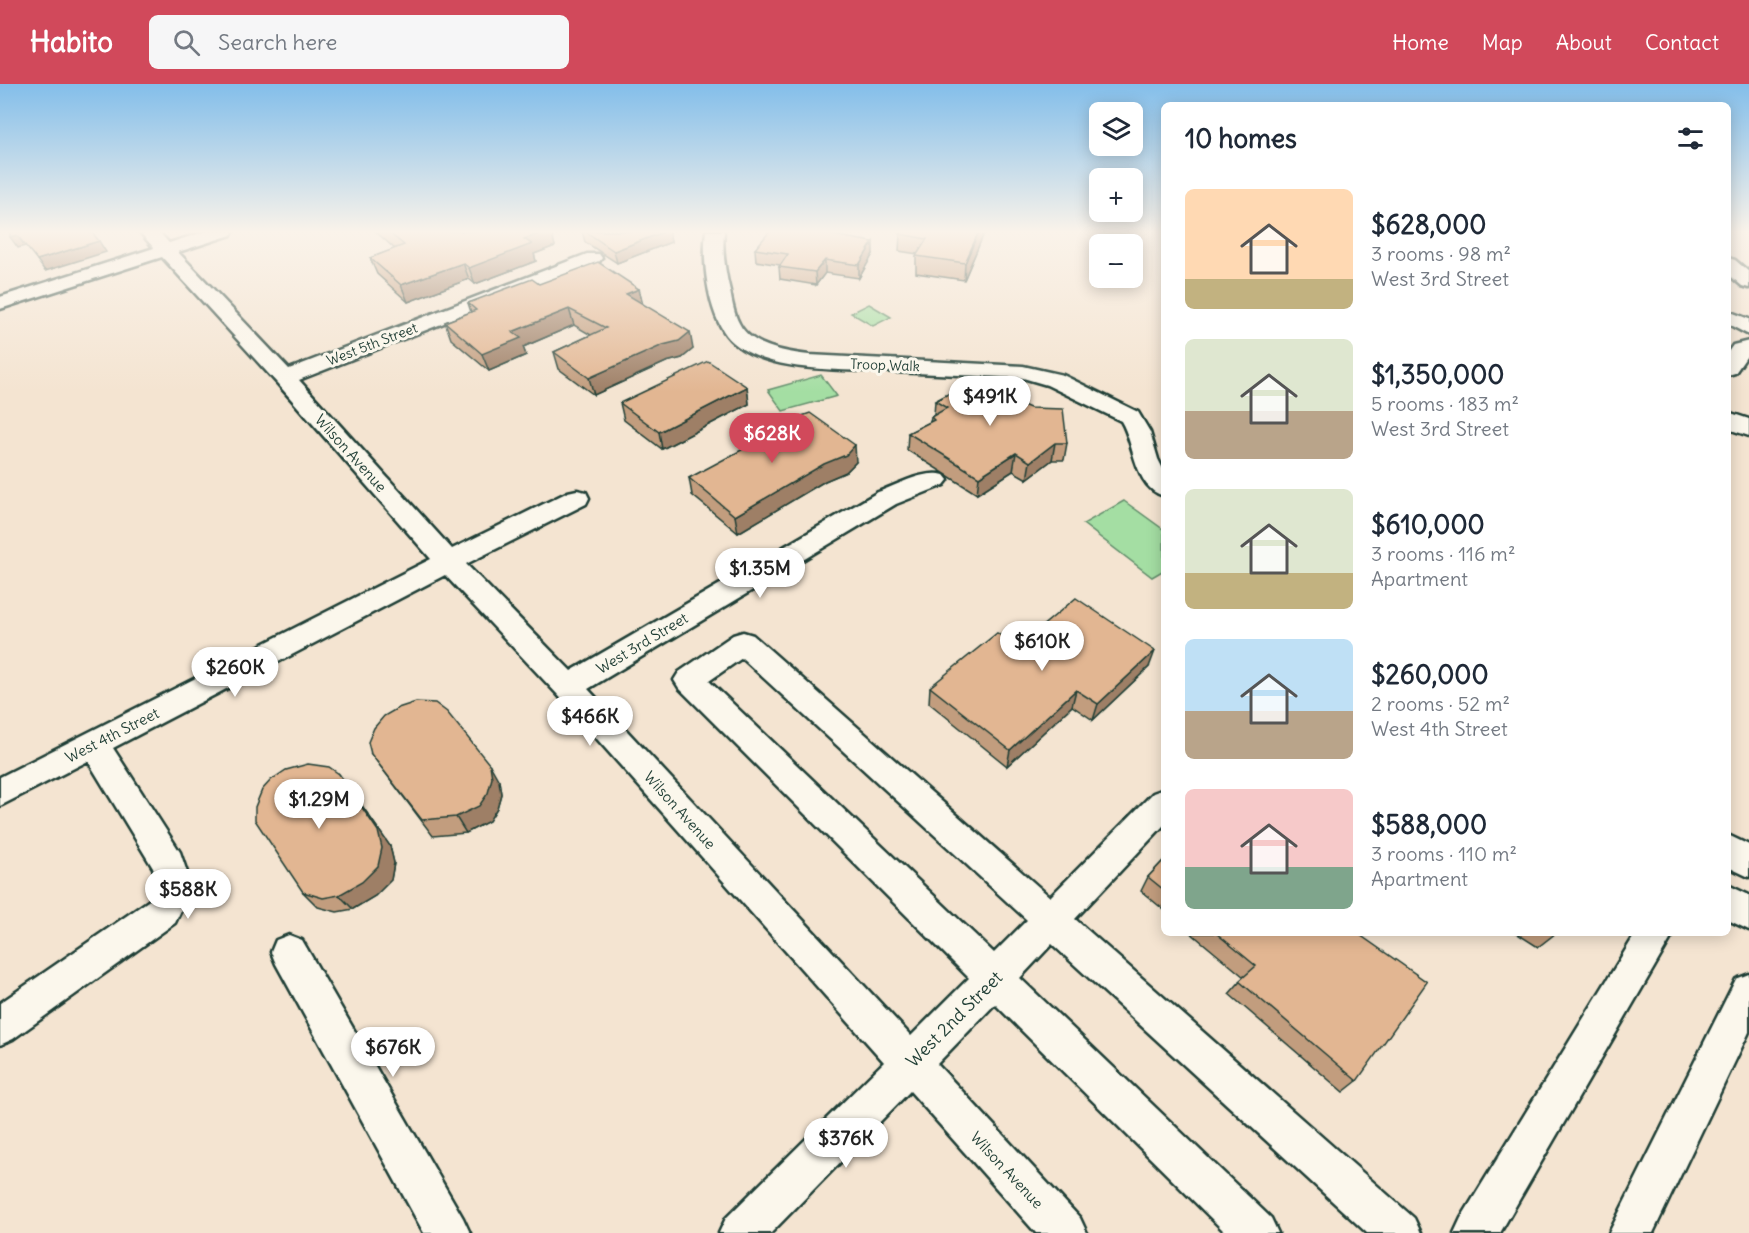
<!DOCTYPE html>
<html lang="en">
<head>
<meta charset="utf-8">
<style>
  :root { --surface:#fff; --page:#f6f6f7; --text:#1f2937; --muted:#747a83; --accent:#d1495b }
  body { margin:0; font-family:Delius,sans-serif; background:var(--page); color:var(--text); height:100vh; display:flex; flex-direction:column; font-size:22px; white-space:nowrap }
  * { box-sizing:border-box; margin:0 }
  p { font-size:20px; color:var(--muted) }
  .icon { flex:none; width:33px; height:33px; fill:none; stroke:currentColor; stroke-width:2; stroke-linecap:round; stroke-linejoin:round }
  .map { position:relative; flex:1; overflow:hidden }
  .drawer { position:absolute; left:1161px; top:18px; width:570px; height:834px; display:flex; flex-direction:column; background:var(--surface); border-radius:9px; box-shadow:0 3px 15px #0003 }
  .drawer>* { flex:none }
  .buttons { position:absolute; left:1089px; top:18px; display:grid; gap:12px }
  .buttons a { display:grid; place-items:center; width:54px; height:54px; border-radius:9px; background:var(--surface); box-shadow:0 3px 15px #0003; font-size:30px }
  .price { position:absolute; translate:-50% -51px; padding:0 14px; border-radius:21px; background:#fff; color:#222; font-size:20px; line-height:39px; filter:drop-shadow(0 2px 3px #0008) }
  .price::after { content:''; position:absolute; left:50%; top:36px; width:18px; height:14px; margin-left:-9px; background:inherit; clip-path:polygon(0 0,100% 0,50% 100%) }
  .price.current { background:var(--accent); color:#fff }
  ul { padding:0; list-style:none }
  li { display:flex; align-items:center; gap:18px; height:150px; padding:0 24px }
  li span { display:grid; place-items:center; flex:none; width:168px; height:120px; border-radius:9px; color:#555 }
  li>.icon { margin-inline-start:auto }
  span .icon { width:72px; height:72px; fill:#fffc; stroke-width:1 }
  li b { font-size:26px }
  h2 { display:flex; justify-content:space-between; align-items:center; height:72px; padding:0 24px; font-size:26px }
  header { display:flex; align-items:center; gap:36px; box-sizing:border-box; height:84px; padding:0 30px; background:var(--accent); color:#fff }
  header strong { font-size:28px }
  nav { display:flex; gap:33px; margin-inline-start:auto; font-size:21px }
  .search { width:420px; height:54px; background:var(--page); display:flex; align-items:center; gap:15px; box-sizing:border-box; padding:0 21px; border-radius:9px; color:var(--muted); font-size:22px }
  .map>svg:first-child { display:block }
  .green { fill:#a4dea3; stroke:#628e6c; stroke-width:1.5 }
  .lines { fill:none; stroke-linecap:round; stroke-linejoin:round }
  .minor-casing { stroke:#1f3d34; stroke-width:5 }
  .major-casing { stroke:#1f3d34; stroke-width:5 }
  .minor { fill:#fbf7ec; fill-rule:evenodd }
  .major { fill:#fbf7ec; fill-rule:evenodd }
  .wall { fill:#c29d7e; stroke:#1f3d34; stroke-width:1.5 }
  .shaded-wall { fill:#9e7f66; stroke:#1f3d34; stroke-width:1.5 }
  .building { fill:#e2b692; stroke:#1f3d34; stroke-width:1.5 }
  .labels { text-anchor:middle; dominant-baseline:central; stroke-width:6; stroke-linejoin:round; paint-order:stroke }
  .far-street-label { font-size:14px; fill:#1f3d34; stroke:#fbf7ec }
  .street-label { font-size:15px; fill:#1f3d34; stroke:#fbf7ec }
  .near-street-label { font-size:18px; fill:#1f3d34; stroke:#fbf7ec }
</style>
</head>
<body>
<header>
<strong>Habito</strong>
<div class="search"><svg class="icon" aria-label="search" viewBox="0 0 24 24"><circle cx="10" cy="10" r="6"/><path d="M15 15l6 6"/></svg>Search here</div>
<nav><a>Home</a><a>Map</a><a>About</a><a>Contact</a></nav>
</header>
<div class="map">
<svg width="1749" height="1149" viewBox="0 0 1749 1149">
  <rect width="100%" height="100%" fill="#f4e4d1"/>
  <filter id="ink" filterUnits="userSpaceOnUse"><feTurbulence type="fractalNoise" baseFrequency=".0167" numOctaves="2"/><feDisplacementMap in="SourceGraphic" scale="12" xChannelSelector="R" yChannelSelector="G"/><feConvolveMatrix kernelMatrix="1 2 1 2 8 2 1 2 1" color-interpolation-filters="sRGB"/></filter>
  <g filter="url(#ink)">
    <path class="green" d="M869 220 891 233 873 242 851 229Z
      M821 291 837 312 783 327 768 306Z
      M1124 417 1164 446V486L1152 493 1083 440Z"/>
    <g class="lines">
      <defs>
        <path id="minor" d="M139 147H158L169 159 207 147H234L231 151 178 168 289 285 587 170H599L602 174 599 178 299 296 452 465 568 408 577 406 586 408 589 414 586 420 466 480 571 587 878 408C897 401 925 385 944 391L948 396 944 401 896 420 588 605 911 952 969 894 679 604 674 596 679 588 733 551 743 548 753 551 1050 813 1153 709 1164 705V741L1075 835 1414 1134 1421 1149H1367L1052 860 1020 894 1271 1134 1278 1149H1226L995 920 937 980 1080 1134 1087 1149H1036L910 1007 771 1149H719L726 1134 884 978 558 611 445 491 113 664 180 768 192 803 175 839 13 955 0 961V919L151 815 158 802 153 784 88 677 0 722V693L431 475 277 299 162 173 0 225V213L154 164ZM742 574 1027 836 994 869 709 597Z
          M706 147H724C722 168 725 187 730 207 732 218 734 230 739 239 751 263 786 268 809 271L1023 282 1063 291 1138 328 1150 348 1158 375 1164 387V412C1134 404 1135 360 1121 337L1047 301 1023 294C980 292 937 290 895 288 848 285 771 290 734 259 708 238 702 178 706 147Z
          M1728 174 1735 176 1749 188V204L1742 202 1728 190Z
          M1728 227 1749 235V251L1728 240Z
          M1749 257V269L1735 289 1728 291V268L1733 261Z
          M1728 751 1749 761V793L1728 783Z
          M1728 801 1749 811V846L1728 836Z
          M1636 849H1674L1500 1149H1454L1461 1134Z
          M289 851 302 856 463 1134 470 1149H424L276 880 271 868 276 856Z
          M1749 890V948L1653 1149H1609L1736 895Z"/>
        <path id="major" d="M1728 328 1749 335V352L1728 345Z"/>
      </defs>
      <use href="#minor" class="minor-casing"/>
      <use href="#major" class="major-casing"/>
      <use href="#minor" class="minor"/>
      <use href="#major" class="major"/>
    </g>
    <path class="wall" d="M375 147H551L555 162 534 170 536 177 475 200 469 195 408 218 377 190 370 174 395 165Z
      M582 147H669L671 158 617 179 585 158Z
      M985 147 964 196 916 189V172L918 170 899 167 900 150Z
      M755 165 873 170 859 194 825 189 816 201 780 195 779 183 780 181 756 177Z
      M539 200 639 205 642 220 693 265 682 274 666 278 594 311 559 285 554 268 591 251 574 241 523 263 526 271 489 287 451 255 445 238 471 228 468 219Z
      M963 297 1016 318 1067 359 1064 376H1052L1027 395 1013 387 977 410 907 366 908 349 930 338 931 333 934 331 935 317 962 303Z
      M747 303 749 320 662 365 624 336 620 319Z
      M766 356 856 378 846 388 825 397 738 449 692 411 689 394Z
      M1017 563 1149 583 1093 636 1072 622 1007 682 929 619 930 603Z
      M371 670 499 697 501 710 497 724 489 737 466 749 433 752Z
      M351 706 390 762 394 779 391 796 375 812 353 825 337 828 318 823 303 808Z
      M1164 776V826L1141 807 1148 793Z
      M1191 849H1357V997L1343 1008 1229 910 1244 893Z
      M1516 849H1556L1538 863Z"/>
    <path class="shaded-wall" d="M547 147H551L555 162 534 170 536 177 475 200 469 184 524 155Z
      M666 147H669L671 158 617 179 614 167Z
      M979 147H985L964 196 965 179Z
      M17 151 25 162 18 164 10 153Z
      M99 157 106 168 45 187 37 176Z
      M873 158V170L859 194V181Z
      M825 176V189L816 201 815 188Z
      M463 179 469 195 408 218 401 201Z
      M639 205 643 221 626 210Z
      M569 225 574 241 523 263 526 271 489 287 482 270 512 248Z
      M690 248 693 265 682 274 666 278 594 311 589 294Z
      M747 303 749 320 662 365 659 348Z
      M1055 359 1052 376 1027 395 1030 378Z
      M855 361 856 378 846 388 825 397 738 449 735 432Z
      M1016 369 1013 387 977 410 979 393Z
      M1155 567 1149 583 1093 636 1098 620Z
      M1076 606 1072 622 1007 682 1010 666Z
      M490 681 499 697 501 710 497 724 489 737 466 749 456 733Z
      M339 690 351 706 390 762 394 779 391 796 375 812 353 825 339 811Z"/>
    <path class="building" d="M10 147H91L99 157 37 176 17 151 10 153Z
      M387 147H547L524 155 532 160 469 184 463 179 401 201 370 174 404 161Z
      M585 147H666L614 167Z
      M770 147H810L873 158 859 181 825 176 815 188 779 183 788 170 755 165Z
      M902 147H979L965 179 916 172 927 155 900 150Z
      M598 178 639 205 626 210 690 248 679 257 663 261 589 294 554 268 606 244 569 225 512 248 521 254 482 270 445 238 476 226 468 219 532 195 539 200Z
      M708 277 747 303 659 348 620 319Z
      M963 297 1013 299 1016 318 1030 324 1063 325 1067 359H1055L1030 378 1016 369 979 393 908 349 934 336 931 333 947 324 935 317 963 302Z
      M810 329 855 361 846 371 824 380 735 432 689 394 764 354 766 356 794 335Z
      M1076 514 1155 567 1098 620 1076 606 1010 666 930 603 997 549 1017 563Z
      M416 618 435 619 447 628 490 681 492 694 488 709 479 722 456 733 422 736 371 670 368 658 374 644 384 632 398 624Z
      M308 680 329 683 339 690 378 747 382 764 378 782 362 798 339 811 323 814 303 808 255 736V723L262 706 271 696 286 686Z
      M1164 776V806L1148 793Z
      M1216 849H1357L1427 898 1357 997 1239 897 1256 882Z"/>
  </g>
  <linearGradient id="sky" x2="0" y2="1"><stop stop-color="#83beea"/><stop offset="0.48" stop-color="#faf3ea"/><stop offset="1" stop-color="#faf3ea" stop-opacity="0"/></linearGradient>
  <rect width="1749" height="308" fill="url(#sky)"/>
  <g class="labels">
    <g class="far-street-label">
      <text transform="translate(372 260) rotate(-21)">West 5th Street</text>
      <text transform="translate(885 281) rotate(2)">Troop Walk</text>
    </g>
    <g class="street-label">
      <text transform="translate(351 369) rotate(48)">Wilson Avenue</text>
      <text transform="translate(642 559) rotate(-31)">West 3rd Street</text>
      <text transform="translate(112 651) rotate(-27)">West 4th Street</text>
      <text transform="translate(680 726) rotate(48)">Wilson Avenue</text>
      <text transform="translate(1007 1086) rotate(47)">Wilson Avenue</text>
    </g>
    <g class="near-street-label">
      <text transform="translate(954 935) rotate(-45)">West 2nd Street</text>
    </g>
  </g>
</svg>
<div class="buttons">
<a><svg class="icon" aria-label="layers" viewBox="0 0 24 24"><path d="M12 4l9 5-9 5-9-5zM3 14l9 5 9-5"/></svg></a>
<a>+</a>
<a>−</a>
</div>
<b class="price" style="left:990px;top:343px">$491K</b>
<b class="price current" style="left:772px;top:380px">$628K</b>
<b class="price" style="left:760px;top:515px">$1.35M</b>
<b class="price" style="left:1042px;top:588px">$610K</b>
<b class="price" style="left:235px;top:614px">$260K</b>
<b class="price" style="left:590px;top:663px">$466K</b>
<b class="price" style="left:319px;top:746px">$1.29M</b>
<b class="price" style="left:188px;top:836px">$588K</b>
<b class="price" style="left:393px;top:994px">$676K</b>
<b class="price" style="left:846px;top:1085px">$376K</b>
<section class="drawer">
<h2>10 homes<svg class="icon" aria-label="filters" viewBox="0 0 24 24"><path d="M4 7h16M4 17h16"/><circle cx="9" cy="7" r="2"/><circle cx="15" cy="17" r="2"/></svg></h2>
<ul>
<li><span style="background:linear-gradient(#ffd9b3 75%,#c2b280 0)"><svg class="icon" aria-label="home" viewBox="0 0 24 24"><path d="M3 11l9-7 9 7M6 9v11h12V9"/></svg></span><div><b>$628,000</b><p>3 rooms · 98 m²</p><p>West 3rd Street</p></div></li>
<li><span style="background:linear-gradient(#dfe7d0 60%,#b9a48a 0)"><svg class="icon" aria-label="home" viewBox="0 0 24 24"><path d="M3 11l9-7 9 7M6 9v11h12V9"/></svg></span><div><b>$1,350,000</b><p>5 rooms · 183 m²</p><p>West 3rd Street</p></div></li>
<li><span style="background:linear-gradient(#dfe7d0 70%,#c2b280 0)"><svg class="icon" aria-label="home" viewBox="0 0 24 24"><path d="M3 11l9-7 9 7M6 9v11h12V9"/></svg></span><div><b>$610,000</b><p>3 rooms · 116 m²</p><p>Apartment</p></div></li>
<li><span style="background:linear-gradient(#bfe0f5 60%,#b9a48a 0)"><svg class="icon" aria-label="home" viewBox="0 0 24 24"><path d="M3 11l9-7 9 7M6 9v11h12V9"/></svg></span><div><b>$260,000</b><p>2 rooms · 52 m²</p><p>West 4th Street</p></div></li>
<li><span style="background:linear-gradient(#f6c9c9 65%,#7fa58c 0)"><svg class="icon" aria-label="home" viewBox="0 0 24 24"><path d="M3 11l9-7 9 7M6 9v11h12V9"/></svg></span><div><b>$588,000</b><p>3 rooms · 110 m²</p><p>Apartment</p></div></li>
</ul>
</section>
</div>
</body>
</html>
